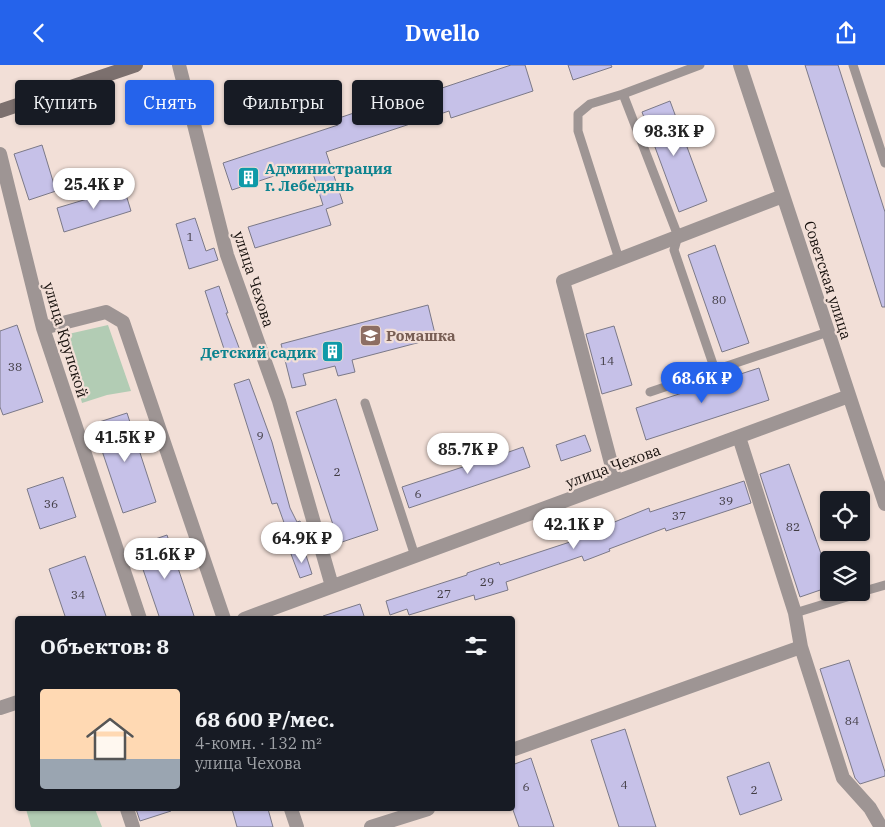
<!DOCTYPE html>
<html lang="ru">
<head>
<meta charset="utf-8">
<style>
  :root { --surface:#171b24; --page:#20242c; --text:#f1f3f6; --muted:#9ea1a6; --accent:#2563eb }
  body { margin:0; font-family:"IBM Plex Serif",serif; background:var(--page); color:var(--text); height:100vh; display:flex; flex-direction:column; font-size:19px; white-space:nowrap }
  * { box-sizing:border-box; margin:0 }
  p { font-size:16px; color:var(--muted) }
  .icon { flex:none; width:28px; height:28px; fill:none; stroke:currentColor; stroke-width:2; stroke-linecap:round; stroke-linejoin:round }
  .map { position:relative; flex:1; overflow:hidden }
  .details { position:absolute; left:15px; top:551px; width:500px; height:195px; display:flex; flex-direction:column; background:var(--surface); border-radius:5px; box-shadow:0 1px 4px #0004 }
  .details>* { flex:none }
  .banner { position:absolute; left:15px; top:15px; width:500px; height:45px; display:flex; gap:10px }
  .controls { position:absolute; left:820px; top:426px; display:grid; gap:10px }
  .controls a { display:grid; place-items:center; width:50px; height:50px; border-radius:5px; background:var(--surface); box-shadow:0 1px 4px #0004; font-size:25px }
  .price { position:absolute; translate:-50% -42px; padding:0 11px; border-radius:18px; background:#fff; color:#222; font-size:16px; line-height:32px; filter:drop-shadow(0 1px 2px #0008) }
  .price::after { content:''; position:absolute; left:50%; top:30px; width:15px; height:11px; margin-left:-8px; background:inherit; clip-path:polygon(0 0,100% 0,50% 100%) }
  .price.current { background:var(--accent); color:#fff }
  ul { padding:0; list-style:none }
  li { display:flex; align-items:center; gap:15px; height:125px; padding:0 25px }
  li span { display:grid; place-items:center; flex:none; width:140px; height:100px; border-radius:5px; color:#555 }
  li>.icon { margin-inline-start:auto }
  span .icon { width:60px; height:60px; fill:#fffc; stroke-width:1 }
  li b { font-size:21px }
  h2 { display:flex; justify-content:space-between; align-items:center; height:60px; padding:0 25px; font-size:21px }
  .pill { padding:0 18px; border-radius:5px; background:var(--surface); box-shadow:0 1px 4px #0004; font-size:18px; line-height:45px }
  .pill.current { background:var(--accent); color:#fff }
  header { display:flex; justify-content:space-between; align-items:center; height:65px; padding:0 25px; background:var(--accent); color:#fff; font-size:22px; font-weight:800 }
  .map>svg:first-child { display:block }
  .green { fill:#b2ccb4 }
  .building { fill:#c6c1e8; stroke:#7b7988 }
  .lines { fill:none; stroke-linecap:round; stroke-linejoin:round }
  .service { stroke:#9e9594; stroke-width:9 }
  .minor { stroke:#9e9594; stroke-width:14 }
  .secondary { stroke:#7c706e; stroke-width:14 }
  .labels { text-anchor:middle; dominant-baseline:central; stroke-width:4.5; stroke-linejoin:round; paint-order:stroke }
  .number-label { font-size:12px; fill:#413c43 }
  .culture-label { font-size:15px; font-weight:bold; fill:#0d838f; stroke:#f2dfd7; text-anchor:start }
  .street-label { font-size:15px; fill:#150f0c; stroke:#f2dfd7 }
  .education-label { font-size:15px; font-weight:bold; fill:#785e54; stroke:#f2dfd7; text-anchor:start }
</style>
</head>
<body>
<header><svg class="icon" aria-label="back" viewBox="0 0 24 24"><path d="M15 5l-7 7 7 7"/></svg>Dwello<svg class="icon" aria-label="share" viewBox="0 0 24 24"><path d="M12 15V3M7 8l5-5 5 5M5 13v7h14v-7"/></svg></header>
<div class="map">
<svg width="885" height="762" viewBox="0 0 885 762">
  <rect width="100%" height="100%" fill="#f2dfd7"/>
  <path class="green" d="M108 260 131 326 107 330 82 338 64 270Z
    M26 744H95L102 762H31Z"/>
  <path class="building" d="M511 0H525L533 26 451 53 449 46 326 87 343 138 326 144 331 160 255 183 248 162 323 140 310 99 232 125 223 98 338 60 336 54 419 26 421 30Z
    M568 0H611L612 2 573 15Z
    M805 0H838L885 147V242H882Z
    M670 36 707 136 679 147 642 47Z
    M42 80 56 126 29 135 14 89Z
    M124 123 131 146 64 167 57 143Z
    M195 153 206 186 214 183 218 195 189 204 176 159Z
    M715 180 749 278 722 287 688 190Z
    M219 221 228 248H226L241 288 227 293 205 226Z
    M428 240 436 273 352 295 355 307 338 311 335 301 303 309 306 320 292 323 281 279Z
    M17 260 43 337 3 350 0 342V266Z
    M614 261 632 320 602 329 586 269Z
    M759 303 769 335 646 375 636 343Z
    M249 314 272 377 290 443 297 457 300 456 306 471 291 477 277 438 272 439 234 319Z
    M336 334 378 465 339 478 296 347Z
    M127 348 156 437 123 448 93 359Z
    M585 370 591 386 561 396 556 380Z
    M502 377 506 388 523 382 530 402 409 443 402 422 484 395 480 384Z
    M789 399 829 511V522L800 532 760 409Z
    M63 412 76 452 40 464 27 424Z
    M744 416 751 438 666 466 665 463 609 484 610 486 584 496 582 491 506 517 508 525 475 535 474 530 409 550 407 544 390 550 386 536 467 510V508L499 497 500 500 576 475 575 473 649 443 650 447Z
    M167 470 195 554H160L135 481Z
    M304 484 312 509 300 513 291 489Z
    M85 491 107 554H66L49 504Z
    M360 539 365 554H323V551Z
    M849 595 885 707V711L860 719 855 713 820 604Z
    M625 664 656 762H619L591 675Z
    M531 693 554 762H519L512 742V700Z
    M769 697 782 735 740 750 727 712Z
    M136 744H170L171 746 140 756Z
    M232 744H268L273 762H237Z"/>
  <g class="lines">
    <path class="service" d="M853 0 885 98
      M623 29 678 171 674 185 715 305
      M619 194 578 66V49L590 39 623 29 700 0
      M650 327 828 267
      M365 338 415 491
      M861 527 885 520
      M795 548 860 528"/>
    <path class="minor" d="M179 0 227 190 279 336 332 521
      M740 0 885 439
      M0 89 43 263 140 554
      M43 263 106 247 123 257 224 554
      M739 372 795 548 801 582 843 713 870 743 881 762
      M616 417 563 216 783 131
      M244 554 849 331
      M0 643 18 637
      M512 685 801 582
      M127 744 133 762
      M291 744 297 762
      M371 762 428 744"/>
    <path class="secondary" d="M0 46 136 0"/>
  </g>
  <defs>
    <symbol id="building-square" viewBox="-11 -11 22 22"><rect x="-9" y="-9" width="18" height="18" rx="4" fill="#0f9aa8" stroke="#f2dfd7"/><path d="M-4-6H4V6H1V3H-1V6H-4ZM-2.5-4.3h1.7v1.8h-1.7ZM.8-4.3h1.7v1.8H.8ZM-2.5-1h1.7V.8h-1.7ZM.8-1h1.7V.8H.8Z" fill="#fff"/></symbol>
    <symbol id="school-square" viewBox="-11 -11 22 22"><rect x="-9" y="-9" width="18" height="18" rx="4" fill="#8d6e63" stroke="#f2dfd7"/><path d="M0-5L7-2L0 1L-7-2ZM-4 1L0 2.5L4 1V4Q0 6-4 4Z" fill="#fff"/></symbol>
  </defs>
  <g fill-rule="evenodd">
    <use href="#building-square" x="236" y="100" width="25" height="25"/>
    <use href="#school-square" x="358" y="258" width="25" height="25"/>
    <use href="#building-square" x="320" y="274" width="25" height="25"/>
  </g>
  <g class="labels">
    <g class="number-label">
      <text x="190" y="171">1</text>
      <text x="719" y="234">80</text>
      <text x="607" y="295">14</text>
      <text x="15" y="301">38</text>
      <text x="260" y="370">9</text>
      <text x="337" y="406">2</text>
      <text x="418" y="428">6</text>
      <text x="726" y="435">39</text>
      <text x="51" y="438">36</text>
      <text x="679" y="450">37</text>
      <text x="793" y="461">82</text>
      <text x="487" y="516">29</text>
      <text x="444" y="528">27</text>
      <text x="78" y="529">34</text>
      <text x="852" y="655">84</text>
      <text x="624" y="719">4</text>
      <text x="526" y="721">6</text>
      <text x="754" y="724">2</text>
    </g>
    <g class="culture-label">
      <text x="265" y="103">Администрация<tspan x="265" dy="17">г. Лебедянь</tspan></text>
      <text x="316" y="287" text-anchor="end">Детский садик</text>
    </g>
    <g class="street-label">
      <text transform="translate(254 214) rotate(72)">улица Чехова</text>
      <text transform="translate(828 215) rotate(72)">Советская улица</text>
      <text transform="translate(66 275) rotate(73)">улица Крупской</text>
      <text transform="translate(613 401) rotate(-20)">улица Чехова</text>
    </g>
    <g class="education-label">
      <text x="386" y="270">Ромашка</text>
    </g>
  </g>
</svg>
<div class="controls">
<a><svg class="icon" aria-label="locate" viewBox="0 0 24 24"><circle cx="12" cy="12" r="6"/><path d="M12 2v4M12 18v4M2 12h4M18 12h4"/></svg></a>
<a><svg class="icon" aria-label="layers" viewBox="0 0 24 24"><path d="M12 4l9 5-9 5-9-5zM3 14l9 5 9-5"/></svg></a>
</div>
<b class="price" style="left:674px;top:92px">98.3K ₽</b>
<b class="price" style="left:94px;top:145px">25.4K ₽</b>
<b class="price current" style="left:702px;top:339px">68.6K ₽</b>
<b class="price" style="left:125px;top:398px">41.5K ₽</b>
<b class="price" style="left:468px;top:410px">85.7K ₽</b>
<b class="price" style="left:574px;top:485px">42.1K ₽</b>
<b class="price" style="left:302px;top:499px">64.9K ₽</b>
<b class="price" style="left:165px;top:515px">51.6K ₽</b>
<div class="banner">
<a class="pill">Купить</a>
<a class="pill current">Снять</a>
<a class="pill">Фильтры</a>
<a class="pill">Новое</a>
</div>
<section class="details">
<h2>Объектов: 8<svg class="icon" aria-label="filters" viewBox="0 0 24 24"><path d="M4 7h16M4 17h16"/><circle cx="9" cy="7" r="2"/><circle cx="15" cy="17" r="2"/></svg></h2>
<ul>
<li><span style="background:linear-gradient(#ffd9b3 70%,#9aa5b1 0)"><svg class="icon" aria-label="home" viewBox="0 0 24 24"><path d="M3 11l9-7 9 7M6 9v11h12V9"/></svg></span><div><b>68 600 ₽/мес.</b><p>4-комн. · 132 m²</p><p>улица Чехова</p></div></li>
</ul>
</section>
</div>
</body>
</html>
